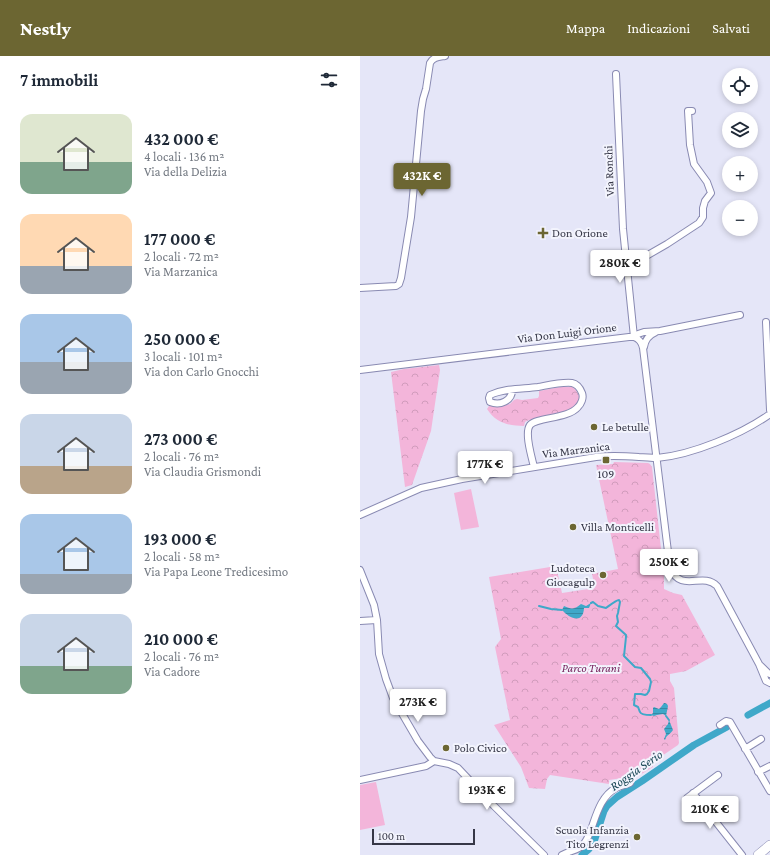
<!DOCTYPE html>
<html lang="it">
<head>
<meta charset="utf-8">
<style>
  :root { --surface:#fff; --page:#f2f2f3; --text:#1f2937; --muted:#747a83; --accent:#6c6632 }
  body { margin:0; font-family:"Crimson Pro",serif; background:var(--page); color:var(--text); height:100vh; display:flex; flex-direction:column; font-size:15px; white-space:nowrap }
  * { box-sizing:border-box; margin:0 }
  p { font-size:13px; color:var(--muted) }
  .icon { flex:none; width:22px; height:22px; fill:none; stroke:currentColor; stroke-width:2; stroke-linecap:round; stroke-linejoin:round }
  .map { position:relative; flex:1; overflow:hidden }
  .panel { display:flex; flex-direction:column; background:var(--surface); width:360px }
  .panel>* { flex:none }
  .buttons { position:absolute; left:362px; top:12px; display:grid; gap:8px }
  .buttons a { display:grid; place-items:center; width:36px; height:36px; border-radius:50%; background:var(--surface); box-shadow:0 2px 6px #0003; font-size:20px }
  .scale { position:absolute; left:12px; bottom:10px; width:103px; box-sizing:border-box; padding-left:4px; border:2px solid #363747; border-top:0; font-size:11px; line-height:14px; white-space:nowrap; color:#363747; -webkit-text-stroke:3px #f3f4fd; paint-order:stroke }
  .price { position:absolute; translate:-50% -34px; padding:0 9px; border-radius:4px; background:#fff; color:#222; font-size:13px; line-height:26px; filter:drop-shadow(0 1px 2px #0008) }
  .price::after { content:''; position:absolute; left:50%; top:24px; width:12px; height:9px; margin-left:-6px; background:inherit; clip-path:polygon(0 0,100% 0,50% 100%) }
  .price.active { background:var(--accent); color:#fff }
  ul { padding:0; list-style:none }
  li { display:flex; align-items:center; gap:12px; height:100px; padding:0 20px }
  li span { display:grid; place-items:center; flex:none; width:112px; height:80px; border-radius:12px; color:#555 }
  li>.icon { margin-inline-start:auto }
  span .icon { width:48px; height:48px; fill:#fffc; stroke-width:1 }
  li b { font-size:17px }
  h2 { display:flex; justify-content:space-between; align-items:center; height:48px; padding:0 20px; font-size:17px }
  header { display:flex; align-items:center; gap:24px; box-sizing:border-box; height:56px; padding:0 20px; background:var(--accent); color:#fff }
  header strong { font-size:19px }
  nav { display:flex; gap:22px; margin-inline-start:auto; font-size:14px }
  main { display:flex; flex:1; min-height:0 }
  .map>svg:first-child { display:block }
  .park { fill:url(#park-crowns) }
  .garden { fill:#f3b5da }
  .water { fill:url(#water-rules) }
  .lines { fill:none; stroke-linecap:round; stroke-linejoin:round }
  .stream { stroke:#3fa8c9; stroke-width:2 }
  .canal { stroke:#3fa8c9; stroke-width:7 }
  .street-casing { stroke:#898ab2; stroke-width:8 }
  .secondary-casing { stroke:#898ab2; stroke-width:10 }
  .street { stroke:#fff; stroke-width:6 }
  .secondary { stroke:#fff; stroke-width:9 }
  .poi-dot { fill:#6c6632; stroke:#f3f4fd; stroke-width:1.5 }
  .labels { text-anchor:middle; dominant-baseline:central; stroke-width:4; stroke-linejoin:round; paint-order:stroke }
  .street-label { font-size:12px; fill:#363747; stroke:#f3f4fd }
  .poi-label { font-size:12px; fill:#363747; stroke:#f3f4fd; text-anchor:start }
  .park-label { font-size:12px; font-style:italic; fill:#721c58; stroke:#f3f4fd }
  .water-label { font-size:13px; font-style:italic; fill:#1a4756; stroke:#f3f4fd }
</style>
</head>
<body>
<header>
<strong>Nestly</strong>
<nav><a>Mappa</a><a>Indicazioni</a><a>Salvati</a></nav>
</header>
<main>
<section class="panel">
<h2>7 immobili<svg class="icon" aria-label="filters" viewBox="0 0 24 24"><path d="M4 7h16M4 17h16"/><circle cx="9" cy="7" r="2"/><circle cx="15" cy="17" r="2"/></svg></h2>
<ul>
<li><span style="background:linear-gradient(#dfe7d0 60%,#7fa58c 0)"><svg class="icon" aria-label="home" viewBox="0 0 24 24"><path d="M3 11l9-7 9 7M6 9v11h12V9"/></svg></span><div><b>432 000 €</b><p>4 locali · 136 m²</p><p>Via della Delizia</p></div></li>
<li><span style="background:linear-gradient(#ffd9b3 65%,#9aa5b1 0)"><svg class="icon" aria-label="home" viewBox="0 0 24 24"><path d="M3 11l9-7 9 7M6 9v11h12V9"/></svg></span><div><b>177 000 €</b><p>2 locali · 72 m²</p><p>Via Marzanica</p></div></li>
<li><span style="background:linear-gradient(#a9c7e8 60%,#9aa5b1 0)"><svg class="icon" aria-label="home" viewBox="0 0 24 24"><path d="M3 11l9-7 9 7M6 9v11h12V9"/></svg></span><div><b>250 000 €</b><p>3 locali · 101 m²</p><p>Via don Carlo Gnocchi</p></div></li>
<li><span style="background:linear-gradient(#c9d6e8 65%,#b9a48a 0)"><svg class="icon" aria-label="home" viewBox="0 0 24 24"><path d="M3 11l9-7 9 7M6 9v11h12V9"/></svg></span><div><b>273 000 €</b><p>2 locali · 76 m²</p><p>Via Claudia Grismondi</p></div></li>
<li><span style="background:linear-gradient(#a9c7e8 75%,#9aa5b1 0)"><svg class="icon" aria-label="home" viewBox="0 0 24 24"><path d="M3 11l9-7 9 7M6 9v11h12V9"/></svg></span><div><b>193 000 €</b><p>2 locali · 58 m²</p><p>Via Papa Leone Tredicesimo</p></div></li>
<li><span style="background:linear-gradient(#c9d6e8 65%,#7fa58c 0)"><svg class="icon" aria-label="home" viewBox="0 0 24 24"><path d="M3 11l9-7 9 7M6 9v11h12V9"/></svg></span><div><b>210 000 €</b><p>2 locali · 76 m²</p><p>Via Cadore</p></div></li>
</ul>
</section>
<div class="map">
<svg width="410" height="799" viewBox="0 0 410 799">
  <defs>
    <pattern id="park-crowns" width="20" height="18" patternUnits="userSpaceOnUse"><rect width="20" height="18" fill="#f3b5da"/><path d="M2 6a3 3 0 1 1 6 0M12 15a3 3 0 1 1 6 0" fill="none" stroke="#d19cbc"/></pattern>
    <pattern id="water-rules" width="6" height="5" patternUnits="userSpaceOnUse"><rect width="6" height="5" fill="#3fa8c9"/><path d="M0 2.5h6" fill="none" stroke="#368aa5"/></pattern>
  </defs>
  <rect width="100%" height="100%" fill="#e5e6f8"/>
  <path class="park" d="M79 309 80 314 71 375 52 429 45 431 31 316 44 313Z
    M200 331H213C239 357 177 359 165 366L164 370C149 370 136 367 127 353L129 350H141L150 348 154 344 157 343 162 344 178 342 179 340V335Z
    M254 406 288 407 290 408 292 411 303 511 301 514C301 517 302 518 304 520V533L313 537 322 539 355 599 326 615 310 618V625L314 632 319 687 318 689 293 706V711L275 722 269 721 249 724V728L190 719 187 723 185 733 169 732 161 711 134 669 150 664 135 591 141 583 129 521 196 510 202 537 235 532 232 518 258 513 236 409 253 408Z"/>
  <path class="garden" d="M111 433 119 471 101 474 94 437Z
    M16 726 25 769 0 774V729Z"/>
  <path class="water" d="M231 547 229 552H224C223 569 209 562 202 554L204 550C211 553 214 554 221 548L226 550Z
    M304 647H305L307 648 308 650 306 660 303 658 297 659 294 660 291 659 293 657V652L294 651 299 653 301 651Z
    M309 664 313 674C310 679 307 678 305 684L304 683 306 678 304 673 308 668Z"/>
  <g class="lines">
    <path class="stream" d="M231 547 233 546 238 550 246 552C249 550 256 544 259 544L260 546 258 557 257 560 258 566 256 570 266 579V581L264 600 275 611 281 612 290 623 291 626 289 635 287 638 285 639 281 638H275L274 649 278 651C279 653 279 654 280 656 281 659 288 659 291 659
      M179 550 191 553 202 554
      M306 660 309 664"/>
    <path class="canal" d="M388 659 410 647
      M222 799 229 793 234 786 244 755 247 750 257 741 282 725 334 689 367 671"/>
    <defs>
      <path id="street" d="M256 18 263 173 274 281
        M267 211 307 188 339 167 343 161V152L345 145 351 137 347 126 334 108 330 89 328 55H332
        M0 232 36 230 39 228 41 222 51 161 61 55 63 43 66 33 70 7C73 1 79 1 85 0
        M406 266 410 354
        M274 281C280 283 282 287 283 292L310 512C322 538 342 515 357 530L399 608 406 625 410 627
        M284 291C285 283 289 279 296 276
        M0 314 269 281H274L278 278 284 276 300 275 380 259
        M152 334C152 345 140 350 130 346L129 342 130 339C145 332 163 333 178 331 189 329 201 326 212 327 217 328 220 332 222 337 224 342 221 348 218 351 208 363 177 361 170 369 164 377 172 402 174 411
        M0 459 61 432 102 423 236 401C251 399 265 400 279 401 285 401 291 402 297 402 332 399 382 378 410 358
        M0 514 14 549 17 564 19 598 26 623 33 642 58 685 70 701 74 705
        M0 565 17 564
        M401 610 408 617 410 618
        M360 669 366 665 370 666 410 735
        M385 693 401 683
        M74 705 89 708 98 712 134 750 184 799
        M398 716 410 710
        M0 724 66 710 74 705
        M333 737 382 799
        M327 742 358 719
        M202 799C207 796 214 795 219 792 235 783 232 745 256 732 260 730 266 729 270 727"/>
      <path id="secondary" d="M398 799 410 789"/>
    </defs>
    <use href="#street" class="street-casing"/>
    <use href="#secondary" class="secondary-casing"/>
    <use href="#street" class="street"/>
    <use href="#secondary" class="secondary"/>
  </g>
  <g class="poi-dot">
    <path d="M181 171h4v4h4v4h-4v4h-4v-4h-4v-4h4z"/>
    <circle cx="234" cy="371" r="4"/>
    <rect x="242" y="400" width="8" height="8" rx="2"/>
    <circle cx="213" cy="471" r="4"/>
    <circle cx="243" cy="519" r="4"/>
    <circle cx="86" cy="692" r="4"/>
    <circle cx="277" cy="781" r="4"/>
  </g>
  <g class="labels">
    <g class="street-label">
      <text transform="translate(249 115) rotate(-92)">Via Ronchi</text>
      <text transform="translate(207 277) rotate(-7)">Via Don Luigi Orione</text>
      <text transform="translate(216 394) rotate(-7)">Via Marzanica</text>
    </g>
    <g class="poi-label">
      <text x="192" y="177">Don Orione</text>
      <text x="242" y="371">Le betulle</text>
      <text x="246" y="418" text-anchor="middle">109</text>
      <text x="221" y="471">Villa Monticelli</text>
      <text x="235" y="512" text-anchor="end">Ludoteca<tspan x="235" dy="14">Giocagulp</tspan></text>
      <text x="94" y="692">Polo Civico</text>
      <text x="269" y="774" text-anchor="end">Scuola Infanzia<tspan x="269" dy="14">Tito Legrenzi</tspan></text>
    </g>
    <g class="park-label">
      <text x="231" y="612">Parco Turani</text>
    </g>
    <g class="water-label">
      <text transform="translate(276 714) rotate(-35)">Roggia Serio</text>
    </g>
  </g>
</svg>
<div class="buttons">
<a><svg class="icon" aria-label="locate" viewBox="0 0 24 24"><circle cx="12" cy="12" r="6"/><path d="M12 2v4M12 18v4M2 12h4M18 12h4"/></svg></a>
<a><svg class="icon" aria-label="layers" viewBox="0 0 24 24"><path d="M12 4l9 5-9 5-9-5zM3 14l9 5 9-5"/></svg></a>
<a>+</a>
<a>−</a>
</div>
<div class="scale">100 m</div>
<b class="price active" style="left:62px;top:141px">432K €</b>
<b class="price" style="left:260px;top:228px">280K €</b>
<b class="price" style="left:125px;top:429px">177K €</b>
<b class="price" style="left:309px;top:527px">250K €</b>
<b class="price" style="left:58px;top:667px">273K €</b>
<b class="price" style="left:127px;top:755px">193K €</b>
<b class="price" style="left:350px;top:774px">210K €</b>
</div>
</main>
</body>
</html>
